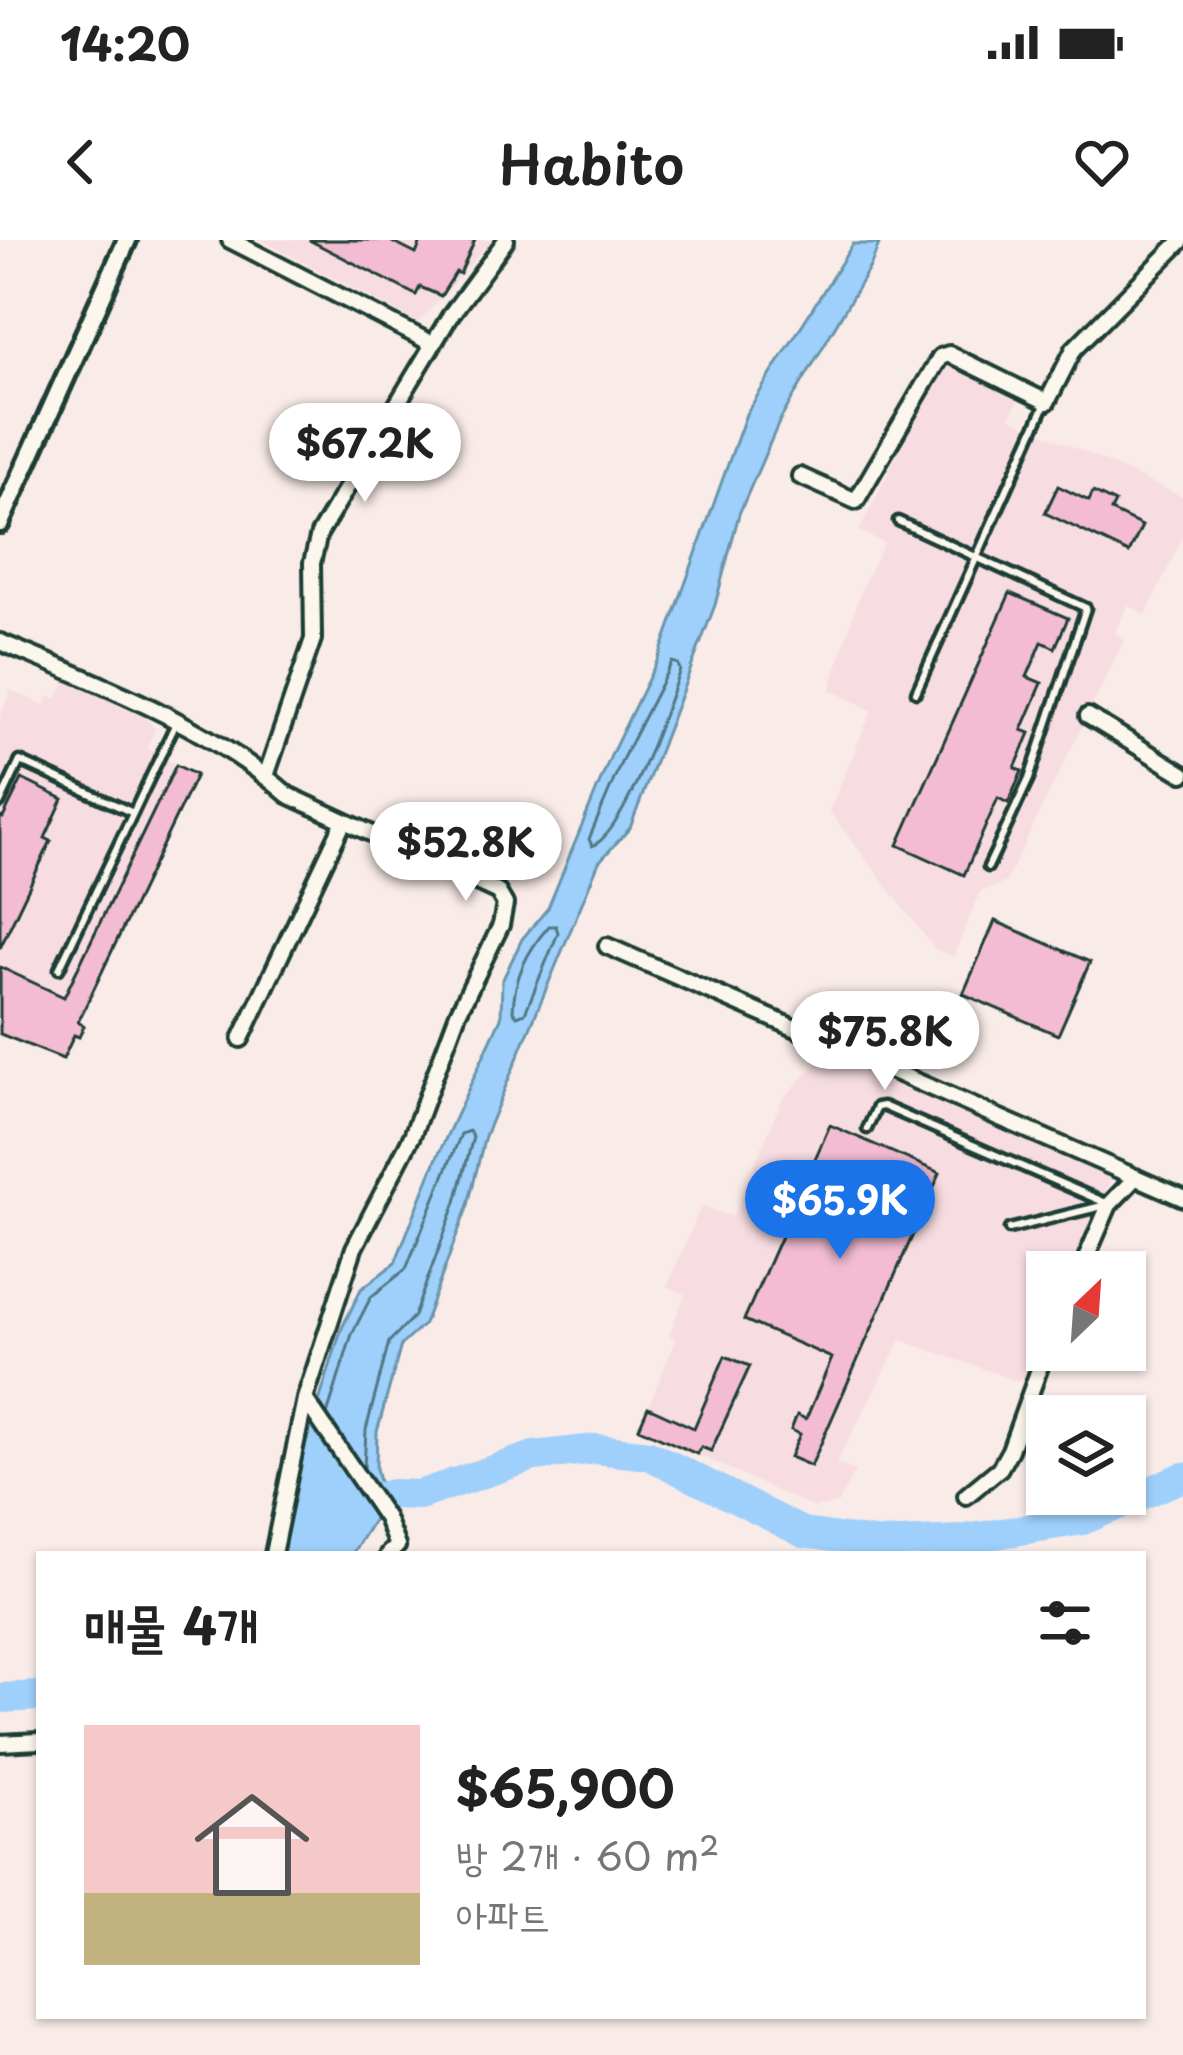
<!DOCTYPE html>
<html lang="ko">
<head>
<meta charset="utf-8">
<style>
  :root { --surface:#fff; --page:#f2f2f2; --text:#222; --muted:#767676; --line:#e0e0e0; --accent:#1a73e8 }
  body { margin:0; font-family:"Playpen Sans","Poor Story",sans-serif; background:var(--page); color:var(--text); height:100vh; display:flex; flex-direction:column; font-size:45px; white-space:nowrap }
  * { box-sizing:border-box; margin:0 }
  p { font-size:39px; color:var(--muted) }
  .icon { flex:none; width:66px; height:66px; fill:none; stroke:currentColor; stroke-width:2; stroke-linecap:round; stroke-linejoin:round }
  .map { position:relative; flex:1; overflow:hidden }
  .drawer { position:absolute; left:36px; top:1311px; width:1110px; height:468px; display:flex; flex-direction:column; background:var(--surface); border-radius:0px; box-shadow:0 3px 9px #0004 }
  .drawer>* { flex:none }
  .needle { width:78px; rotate:25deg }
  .tools { position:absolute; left:1026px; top:1011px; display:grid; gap:24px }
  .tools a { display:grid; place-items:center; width:120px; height:120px; border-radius:0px; background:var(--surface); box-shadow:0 3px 9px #0004; font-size:60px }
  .price { position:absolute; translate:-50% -102px; padding:0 27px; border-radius:42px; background:#fff; color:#222; font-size:39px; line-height:78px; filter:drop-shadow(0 3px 6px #0008) }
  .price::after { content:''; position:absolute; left:50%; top:72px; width:36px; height:27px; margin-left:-18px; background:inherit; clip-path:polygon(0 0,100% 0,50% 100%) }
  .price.on { background:var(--accent); color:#fff }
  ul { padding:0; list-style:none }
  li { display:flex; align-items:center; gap:36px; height:300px; padding:0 48px }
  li+li { border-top:3px solid var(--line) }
  li span { display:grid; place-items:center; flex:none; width:336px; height:240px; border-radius:0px; color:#555 }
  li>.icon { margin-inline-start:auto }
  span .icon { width:144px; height:144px; fill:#fffc; stroke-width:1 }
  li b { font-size:51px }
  h2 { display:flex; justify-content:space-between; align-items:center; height:144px; padding:0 48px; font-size:51px }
  .status { display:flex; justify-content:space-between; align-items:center; height:84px; padding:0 60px; background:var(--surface); direction:ltr }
  .status svg { height:33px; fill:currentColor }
  header { display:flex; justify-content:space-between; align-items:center; height:156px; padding:0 48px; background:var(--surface); font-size:54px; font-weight:600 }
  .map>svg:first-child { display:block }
  .built { fill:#f7dde1 }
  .water { fill:#9ed0fb; stroke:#6b95ab; stroke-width:3 }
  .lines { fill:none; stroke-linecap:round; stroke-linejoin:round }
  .shore { stroke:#527884; stroke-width:3 }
  .river { stroke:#9ed0fb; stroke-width:30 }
  .building { fill:#f3bcd3; stroke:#1f3d34; stroke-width:3 }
  .service-casing { stroke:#1f3d34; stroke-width:15 }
  .minor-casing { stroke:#1f3d34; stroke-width:22 }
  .tertiary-casing { stroke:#1f3d34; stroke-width:26 }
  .service { stroke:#fbf7ec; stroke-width:6 }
  .minor { stroke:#fbf7ec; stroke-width:14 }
  .tertiary { stroke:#fbf7ec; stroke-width:16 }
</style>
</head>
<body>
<div class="status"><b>14:20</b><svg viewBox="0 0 49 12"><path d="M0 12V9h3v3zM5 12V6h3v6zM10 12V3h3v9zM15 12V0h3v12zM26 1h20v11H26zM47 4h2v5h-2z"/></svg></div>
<header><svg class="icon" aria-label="back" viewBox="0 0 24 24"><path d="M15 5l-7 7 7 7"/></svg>Habito<svg class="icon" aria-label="heart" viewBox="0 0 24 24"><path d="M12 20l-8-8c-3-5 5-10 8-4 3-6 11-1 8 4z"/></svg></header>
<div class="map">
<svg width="1183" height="1815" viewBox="0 0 1183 1815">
  <rect width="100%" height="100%" fill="#f9ebe7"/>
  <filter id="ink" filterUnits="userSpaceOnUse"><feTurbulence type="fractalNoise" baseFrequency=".00833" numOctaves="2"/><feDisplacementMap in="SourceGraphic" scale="24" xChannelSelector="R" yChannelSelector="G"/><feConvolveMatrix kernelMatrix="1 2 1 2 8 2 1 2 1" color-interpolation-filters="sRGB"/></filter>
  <g filter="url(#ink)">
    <path class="built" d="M261 0H492L418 83Z
      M948 123 1019 158 1010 178 1183 257V296L1146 375 1128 365 1115 392 1125 399 1006 642 980 652 953 717 934 708 829 571 872 470 830 450 863 344 884 303 859 291 942 125Z
      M67 438 142 472 155 489 147 509 196 535 78 782 84 786 79 797 75 795 38 812 0 794V476L11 450 45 465 49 456 57 459Z
      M829 811 1112 935 1072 1032H1047V1093L1026 1144 901 1100 836 1223 855 1231 837 1264 814 1268 639 1188 676 1100 669 1096 685 1054 667 1046 701 966 733 977 782 859Z"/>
    <path class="water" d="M853 4H879L871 25 780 180 739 274 715 365 630 588 599 622 485 896 468 965 424 1084 401 1105 377 1192 376 1228 384 1263 352 1314H283L297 1233 341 1090 361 1049 395 1023 438 915 501 778 502 741 522 699 548 668 612 513 659 417 746 174Z"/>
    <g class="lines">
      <path class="shore" d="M672 422 678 424 680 430C666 467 625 594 592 606L589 599 623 518Z
        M549 686H556L558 693 525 773 517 776 513 771C514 737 527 711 549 686Z
        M327 1175 352 1094 371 1057 406 1029 461 894 469 891 473 897 456 962 414 1076 389 1102 366 1190 364 1229"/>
      <path class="river" d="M327 1314 347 1278 366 1260 392 1254 419 1255 534 1216 596 1209 649 1215 804 1293 881 1304 959 1300 1083 1280 1183 1237
        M0 1458 39 1456"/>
    </g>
    <path class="building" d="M309 0H388L416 14 422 0H475L460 34 456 32 441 56 420 47 416 55Z
      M1058 246 1089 261 1093 252 1115 263 1111 271 1142 286 1129 313 1045 273Z
      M1010 353 1068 378 1055 408 1042 402 1027 437 1042 443 1022 490 1030 493 1015 528 1022 531 1008 563 998 558 964 635 898 605Z
      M176 525 196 535 78 782 84 786 79 797 74 795 63 819 0 794V727L64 757Z
      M22 539 63 559 45 598 51 601 0 708V577L3 578Z
      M995 681 1090 722 1058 795 963 754Z
      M830 885 940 933 811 1226 790 1217 800 1194 791 1190 797 1175 806 1179 832 1118 744 1080Z
      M725 1116 750 1126 711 1211 701 1207 697 1214 639 1188 648 1167 694 1188Z"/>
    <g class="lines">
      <defs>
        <path id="service" d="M898 281 1086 368 1029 539 988 627
          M916 452 1045 165
          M0 563 20 521 133 573
          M59 729 176 483
          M867 889 877 867 883 866 1106 963
          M1009 989 1106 965"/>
        <path id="minor" d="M230 0 433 104
          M800 236 856 261 940 117 949 114 1047 162 1074 109 1182 0
          M0 402C98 443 207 484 288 555L498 652 505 664 501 685 458 773 412 896 354 1008 305 1159
          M1088 476 1183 534
          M266 536 313 399 312 323 319 294 450 76 506 0
          M607 706 1183 958
          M241 799 344 581
          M1080 1032 1109 965 1136 937
          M966 1256 1000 1228 1010 1210 1047 1107
          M273 1314 305 1159 386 1278 397 1306 388 1314
          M0 1503 39 1501"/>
        <path id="tertiary" d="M0 283 127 0"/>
      </defs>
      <use href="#service" class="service-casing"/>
      <use href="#minor" class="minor-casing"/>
      <use href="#tertiary" class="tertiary-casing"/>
      <use href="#service" class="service"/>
      <use href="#minor" class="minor"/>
      <use href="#tertiary" class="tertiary"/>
    </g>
  </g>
</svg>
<div class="tools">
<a><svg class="needle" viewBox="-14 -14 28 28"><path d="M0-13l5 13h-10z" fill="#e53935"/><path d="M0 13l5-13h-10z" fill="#767676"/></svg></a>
<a><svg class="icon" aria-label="layers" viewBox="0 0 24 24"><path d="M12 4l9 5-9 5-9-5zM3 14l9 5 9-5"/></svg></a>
</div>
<b class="price" style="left:365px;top:265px">$67.2K</b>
<b class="price" style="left:466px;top:664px">$52.8K</b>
<b class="price" style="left:885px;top:853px">$75.8K</b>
<b class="price on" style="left:840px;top:1022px">$65.9K</b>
<section class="drawer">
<h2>매물 4개<svg class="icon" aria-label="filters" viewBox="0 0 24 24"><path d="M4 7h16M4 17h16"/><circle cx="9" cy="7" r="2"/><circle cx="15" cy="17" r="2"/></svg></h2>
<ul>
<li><span style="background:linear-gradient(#f6c9c9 70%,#c2b280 0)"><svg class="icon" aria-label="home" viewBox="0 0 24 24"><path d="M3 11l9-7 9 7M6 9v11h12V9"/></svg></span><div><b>$65,900</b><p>방 2개 · 60 m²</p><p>아파트</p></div></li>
</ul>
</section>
</div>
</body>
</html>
